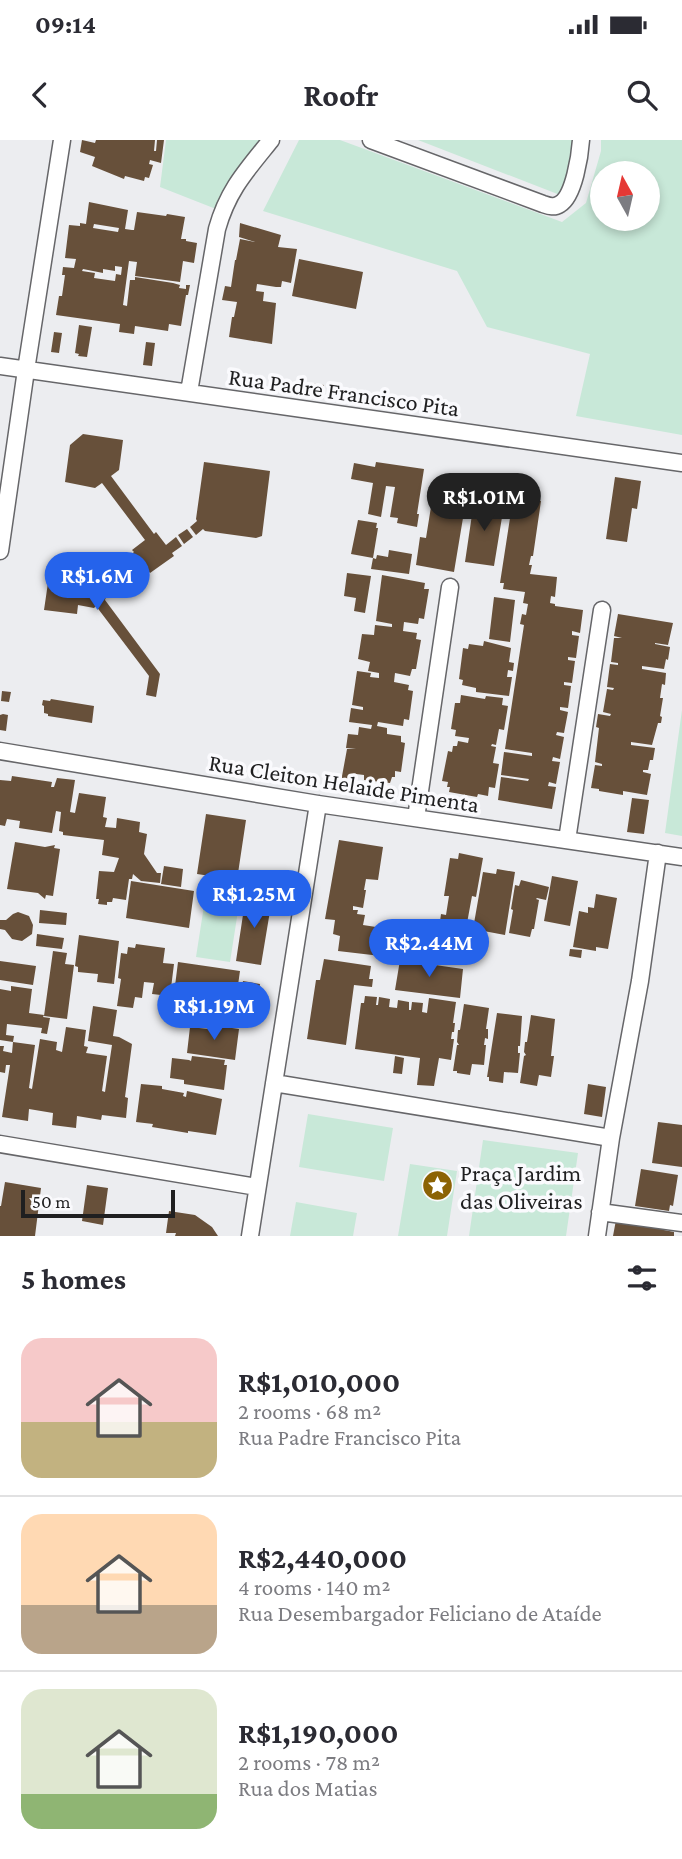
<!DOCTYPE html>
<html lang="en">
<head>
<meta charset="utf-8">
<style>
  :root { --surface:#fff; --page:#f7f7f7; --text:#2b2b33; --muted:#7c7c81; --line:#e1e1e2; --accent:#2563eb }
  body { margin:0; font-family:"Crimson Pro",serif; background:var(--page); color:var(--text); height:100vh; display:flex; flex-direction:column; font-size:26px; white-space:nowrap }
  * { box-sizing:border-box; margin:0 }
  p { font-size:23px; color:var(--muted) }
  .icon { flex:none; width:38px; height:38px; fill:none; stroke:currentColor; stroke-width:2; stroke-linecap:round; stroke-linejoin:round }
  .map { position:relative; height:1096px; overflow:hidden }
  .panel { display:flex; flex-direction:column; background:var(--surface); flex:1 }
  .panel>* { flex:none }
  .needle { width:46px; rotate:352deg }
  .buttons { position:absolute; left:590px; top:21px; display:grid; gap:14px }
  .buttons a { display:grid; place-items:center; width:70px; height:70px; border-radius:50%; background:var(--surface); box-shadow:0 4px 10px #0003; font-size:35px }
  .scale { position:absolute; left:21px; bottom:18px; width:154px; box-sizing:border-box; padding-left:7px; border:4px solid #1f1f20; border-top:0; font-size:19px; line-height:24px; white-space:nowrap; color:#1f1f20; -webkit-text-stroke:5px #fafafd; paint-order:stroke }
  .price { position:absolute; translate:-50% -60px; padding:0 16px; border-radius:24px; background:var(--accent); color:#fff; font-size:23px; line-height:46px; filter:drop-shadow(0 2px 4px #0008) }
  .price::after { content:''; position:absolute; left:50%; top:42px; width:21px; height:16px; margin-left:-10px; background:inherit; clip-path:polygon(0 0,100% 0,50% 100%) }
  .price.current { background:#222; color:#fff }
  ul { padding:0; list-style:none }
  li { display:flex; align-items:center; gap:21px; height:175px; padding:0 21px }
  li+li { border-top:2px solid var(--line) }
  li span { display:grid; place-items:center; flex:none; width:196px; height:140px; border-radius:21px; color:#555 }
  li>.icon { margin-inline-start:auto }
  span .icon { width:84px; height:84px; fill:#fffc; stroke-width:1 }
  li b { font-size:30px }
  h2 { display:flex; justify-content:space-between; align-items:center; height:84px; padding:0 21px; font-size:30px }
  .status { display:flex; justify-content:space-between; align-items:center; height:49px; padding:0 35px; background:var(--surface); direction:ltr }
  .status svg { height:19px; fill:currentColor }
  header { display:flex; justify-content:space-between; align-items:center; height:91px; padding:0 21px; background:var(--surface); font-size:32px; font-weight:700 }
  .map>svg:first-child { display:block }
  .green { fill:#c8e8d8; fill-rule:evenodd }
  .building { fill:#67503a; fill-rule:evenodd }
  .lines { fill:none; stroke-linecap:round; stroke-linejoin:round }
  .street-casing { stroke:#666669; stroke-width:19 }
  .street { stroke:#fff; stroke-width:16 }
  .labels { text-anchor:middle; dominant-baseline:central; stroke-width:7; stroke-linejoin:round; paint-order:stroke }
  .street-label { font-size:24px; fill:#1f1f20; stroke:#fafafd }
  .poi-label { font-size:24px; fill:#1f1f20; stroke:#fafafd; text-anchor:start }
</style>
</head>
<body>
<div class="status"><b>09:14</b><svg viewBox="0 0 49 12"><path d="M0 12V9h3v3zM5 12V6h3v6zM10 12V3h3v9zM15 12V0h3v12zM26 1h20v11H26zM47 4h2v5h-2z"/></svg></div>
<header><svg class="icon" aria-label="back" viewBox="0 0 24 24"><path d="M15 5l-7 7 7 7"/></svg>Roofr<svg class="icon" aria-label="search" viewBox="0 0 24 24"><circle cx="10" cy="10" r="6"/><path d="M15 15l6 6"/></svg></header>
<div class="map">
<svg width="682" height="1096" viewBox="0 0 682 1096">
  <rect width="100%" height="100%" fill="#ecedf0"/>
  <path class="green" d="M166 0H267L216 69 160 47Z
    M299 0H340L562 82 586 63 601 11V0H682V295L576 276 590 214 487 187 457 131 263 71ZM602 33H648V79H602Z
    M418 0H577L578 6 560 55Z
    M682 570V696L665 693Z
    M206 753 240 758 230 822 196 817Z
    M308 974 393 988 384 1041 299 1027Z
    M483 1000 578 1013 566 1096H469Z
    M410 1024 457 1031 447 1096H398Z
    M296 1062 357 1073 353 1096H290Z"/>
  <path class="building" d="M82 0 95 3 96 0H155L154 11H156L157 0H164L161 23 150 20 149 24 153 25 149 38 145 37 144 41 125 36 124 39 92 26 95 17 80 12Z
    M89 62 128 70 125 89 132 90H134L137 72 166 76 167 74 185 77 181 99H186V101L197 103 194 123 183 121 180 142 135 136 137 122 129 121 123 165 127 166 130 140H135V137L173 143 180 145 179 148 186 149V145H190L188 155H186L181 186 169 184 168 191 135 186 134 194 119 192 120 184 56 175 59 156H62L65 135H62L63 127 74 128 76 119 65 118 69 85 80 86V83L86 84ZM94 84 119 88 118 92 93 88ZM115 126 122 127 121 135 116 134 115 141 94 138 95 133 82 131 83 129 103 133V129L115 131Z
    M240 83 281 95 278 107 297 109 291 143 282 141 281 147H276L257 144 256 151 264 152 263 161 276 163 272 204 229 197 232 177H234L237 162 222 160 225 146 231 147 235 120H236L240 99 255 102 239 97Z
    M299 119 363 132 356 169 292 156Z
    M79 185 92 187 87 217 78 216 79 214 75 213Z
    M54 192 62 193 59 213 51 212Z
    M146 202 155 203 152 226 143 225Z
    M309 243 324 245 323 251 308 249Z
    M83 294 123 300 119 330 111 336 154 394 156 392 166 405 176 397 182 406 172 413 174 416 150 433 140 421 131 427 126 419 134 412 132 410 145 400 102 343 95 348 65 342 70 305Z
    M204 322 270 331 262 396 256 398 205 391 203 389 196 395 190 387 197 381 196 379Z
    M376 322 424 329 417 374H419L417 387 397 383 398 378 390 377 395 347 386 346 381 377 368 374 373 343 351 339 354 323 375 327Z
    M615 337 641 341 637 369 632 368 627 402 606 399Z
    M435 342 468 348 454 432 416 425 420 397 426 398Z
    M508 356 541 361 533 416H531L529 425H532L530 434 557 437 555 457 551 456 550 463 555 464V466L583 470 580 493 572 491V495L579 496 576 518 568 517V520L575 521 572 543 564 542V545L571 546 568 568 560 567V570L568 572 564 593 557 592 556 595 564 597 560 619 553 617 552 621 560 622 556 644 549 642 548 646 556 647 552 669 498 660 501 637 528 641 529 639 501 635 504 612 532 616V613L505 609 524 485 520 484 522 474 526 475 528 464 523 463 525 452 503 449 504 443H500L510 378H505Z
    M474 361 504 365 494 426 465 422Z
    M358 380 377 383 376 388H378L373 418 351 414Z
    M187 389 193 397 184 404 178 395Z
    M389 410 412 414 409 434 371 429 373 418 376 419 377 415 388 417Z
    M123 420 129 429 119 436 113 428Z
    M110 430 117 438 107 445 109 447 105 460 160 534 156 557 146 555 149 536 96 466 94 468 78 465 77 474 44 470 49 436 75 440 77 432 99 434 101 436Z
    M347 433 371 436 365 473 354 471 356 458 344 456Z
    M382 435 425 443 424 449H429L424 479 419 478 418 484 404 482 403 491 417 493 416 499 421 500 416 529H412L410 536 395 533 394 542 409 545 408 550 413 551 409 580 404 579 403 586 378 582 377 586 387 588V594L401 596V602L405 603 401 632 395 631V637H392L390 643 364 640V635L356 634 354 650 340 647 347 609H356L346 608 348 594 358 595 359 587 371 589 372 585 349 582 351 568 363 570V567L352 565 357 531 371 533 370 537 379 538V533L368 531 370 522 358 519 362 494 374 495 375 485 392 487V484L376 481Z
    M494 457 515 460 510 502 489 499Z
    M618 474 673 483 668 505 655 503V504L670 507 668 520 666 519 664 529 642 526V529L666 533 665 545 662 544 660 558H663L660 576 662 577 661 583H658L652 605 631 602V605L655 608 653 620H650L648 630H643V632L651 634 647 655 623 651V655L599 651V649L591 648 595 625 602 626V624L595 622 599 588 596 587 598 574 610 576 611 574 603 572 607 549 613 550 614 548 607 547 610 524 618 525V523L611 522 614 498H622L614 496Z
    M484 501 511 508 509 522 514 523 513 531 508 530 507 537H512L509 556 476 552V548L462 545 463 540 459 539 463 508 468 509 469 504 483 506Z
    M2 551 11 552 9 562 1 561Z
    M461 555 485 559 486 556 503 558 502 565 508 566 504 590 499 589 496 605 492 604 491 606 496 607 493 623 499 624 495 648 489 647 488 656 478 654 477 657 449 652 450 647H447L448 642 442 641 448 611 452 612 453 606H457L458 601 468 603 469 598 455 596 456 590 451 589 455 563H460Z
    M51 559 94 566 92 583 48 576V574L44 573V566L42 565 43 560 50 561Z
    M3 574 8 575 6 591 0 590V575Z
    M12 636 52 642 51 647H54L57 638 75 640 70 672 75 673 79 653 106 657 103 677 107 678 105 687 116 688 117 678 140 682 139 692 147 694 144 714 157 733H161L160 743 141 741 133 734 132 739H129L126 760 113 758 112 762H107V765L98 764 99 759H96L99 731 114 732 119 718 102 715 104 700 63 695V692L59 691 61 672 56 671 52 693 19 688 20 681 7 679 5 686 0 685V640L11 641Z
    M632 658 649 660 644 694 627 692Z
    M206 674 246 680 237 740 197 734Z
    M339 700 383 707 378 740 366 739 364 750H366L363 768 353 766V770H358L357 774 365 775 363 785 402 791 398 818 338 811 340 796 333 794 335 780 325 779Z
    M15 702 45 707 55 705 54 708 60 709 53 756 46 755 45 759 38 753 7 749Z
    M459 713 483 718 476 757 472 756 465 794 439 789 441 774 446 775 449 756H444L450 718 458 719Z
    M164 726 183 729 181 747 161 744Z
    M497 729 515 732 505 795 473 789 483 732 496 734Z
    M552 736 578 741 570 786 544 781Z
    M521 740 549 747 546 760 537 758 536 759 539 760 534 789H532L530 797 509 793 513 770 511 769 515 745 519 746Z
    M131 741 194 751 189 788 126 778Z
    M596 754 617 758 608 809 596 807V811L573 807 579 771 588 773V767L594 768Z
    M246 755 272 759 261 825 236 821Z
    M40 770 67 773 66 785 39 783Z
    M18 772 29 776 33 785 32 794 22 801 12 799 5 790 0 789V780H6L13 774Z
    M409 792 436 796 433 814 418 812V809L407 808Z
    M37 794 64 798 62 809 36 806Z
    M79 795 119 801 114 844 97 842 98 834 78 832V827L75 826Z
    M136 804 165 808 163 823 174 824 170 856 152 854 154 843 144 842 142 858 135 857 133 868 117 866 121 839 118 838 121 813 127 814 128 807 135 808Z
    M570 809 582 810 581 818 569 816Z
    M53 811 67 813 65 824 74 825 67 879 44 876Z
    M324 819 371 826 369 839H373L372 847 354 845 346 905 307 899 316 840H320Z
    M400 820 463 829 460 858 395 850Z
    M0 821 36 826 33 845 0 840Z
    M178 822 240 831 237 852 231 851V855L175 846Z
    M243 841 260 844 257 863 240 860Z
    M11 846 32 849 29 873 44 875 43 877 50 878 47 894 41 893 42 888 7 884 6 895 14 896 13 902 0 900V849L11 851Z
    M365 856 377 857 376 865H378L379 857 390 859 389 867 397 868 398 860 409 862V870H411L412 862 423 863 422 872 427 873 429 858 456 862 453 883H455L454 892H452L451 899H454L451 920 439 918 434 946 417 945 420 918 355 909 361 863H364Z
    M464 864 489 868 486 889H488V899L485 898 484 905H486L484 925 472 924 470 935 457 933V931H453L457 905H459L457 902 458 890H460Z
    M93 866 117 870 113 896 119 897 132 904 125 957 128 958 126 978 102 975 101 980 77 976 76 988 52 985 53 973 29 969 28 981 2 977 10 925H6L5 933 0 932V906H4L3 911 12 913 13 902 35 905 29 948 32 949 40 899 57 902 56 910 62 912 66 887 86 890 84 906 88 907 86 913 107 916 102 951 105 952 112 905 88 901Z
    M497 873 522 876 520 906H518V913H520L518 933 504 932 503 943 489 941V937H487Z
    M531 875 555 879 551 916H554L551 937 539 935 537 946 520 943 524 916 526 915 524 912 525 902H527Z
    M218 886 239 889 235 920 187 913 190 887 217 890Z
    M192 916 225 920 224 925H227L224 950 184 944V940L170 938 172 918 189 920 191 921Z
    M395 916 404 918 402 934 393 933Z
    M141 944 162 946V949L184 953 183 956 186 957 187 951 222 959 216 995 188 991V993L152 987 153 984 136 982Z
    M588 944 606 947 602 977 584 974Z
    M658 982 682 985V1027L652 1023Z
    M641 1029 678 1035 673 1066 670 1065 669 1071 635 1066Z
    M5 1042 41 1048 35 1096H0V1066H1Z
    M87 1045 108 1048 103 1085 82 1081Z
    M169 1071 195 1075 212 1087 218 1096H175L176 1093H166Z
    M616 1080 665 1086 664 1090 674 1092V1096H613Z"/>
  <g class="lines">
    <defs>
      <path id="street" d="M371 0 543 64C549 66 554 68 560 64 574 56 580 15 581 0
        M0 226 682 323
        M189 252 217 89C228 50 246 31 271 0
        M0 411 26 230 62 0
        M0 611 318 664 682 717
        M416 678 450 447
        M567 700 602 470
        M274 943 611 998 597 1096
        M611 998 640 841 658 713
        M0 1004 257 1047
        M600 1072 682 1083
        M250 1096 318 664"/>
    </defs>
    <use href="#street" class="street-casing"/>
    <use href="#street" class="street"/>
  </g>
  <defs>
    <symbol id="sight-disc" viewBox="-11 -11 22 22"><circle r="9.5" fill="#8c6305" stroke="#fafafd"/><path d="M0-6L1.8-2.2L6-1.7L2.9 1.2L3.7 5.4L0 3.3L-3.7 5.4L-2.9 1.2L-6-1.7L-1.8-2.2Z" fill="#fff"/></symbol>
  </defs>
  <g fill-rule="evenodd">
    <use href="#sight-disc" x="420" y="1028" width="35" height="35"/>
  </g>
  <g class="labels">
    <g class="street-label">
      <text transform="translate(344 252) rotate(8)">Rua Padre Francisco Pita</text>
      <text transform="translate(344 643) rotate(9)">Rua Cleiton Helaide Pimenta</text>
    </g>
    <g class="poi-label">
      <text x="460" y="1032">Praça Jardim<tspan x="460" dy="28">das Oliveiras</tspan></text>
    </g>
  </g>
</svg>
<div class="buttons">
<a><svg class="needle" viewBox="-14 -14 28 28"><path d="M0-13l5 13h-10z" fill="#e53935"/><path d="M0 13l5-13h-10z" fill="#7c7c81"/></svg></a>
</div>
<div class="scale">50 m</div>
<b class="price current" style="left:484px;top:393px">R$1.01M</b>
<b class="price" style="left:97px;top:472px">R$1.6M</b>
<b class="price" style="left:254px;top:790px">R$1.25M</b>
<b class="price" style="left:429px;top:839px">R$2.44M</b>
<b class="price" style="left:214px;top:902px">R$1.19M</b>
</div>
<section class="panel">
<h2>5 homes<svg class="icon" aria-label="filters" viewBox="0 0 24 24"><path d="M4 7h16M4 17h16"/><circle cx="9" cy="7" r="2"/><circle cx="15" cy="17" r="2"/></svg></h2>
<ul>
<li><span style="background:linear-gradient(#f6c9c9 60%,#c2b280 0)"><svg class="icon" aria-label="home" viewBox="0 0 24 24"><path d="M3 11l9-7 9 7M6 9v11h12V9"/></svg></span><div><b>R$1,010,000</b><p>2 rooms · 68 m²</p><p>Rua Padre Francisco Pita</p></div></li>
<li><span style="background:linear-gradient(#ffd9b3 65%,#b9a48a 0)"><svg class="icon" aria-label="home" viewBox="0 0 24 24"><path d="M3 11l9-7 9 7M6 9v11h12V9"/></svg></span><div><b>R$2,440,000</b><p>4 rooms · 140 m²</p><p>Rua Desembargador Feliciano de Ataíde</p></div></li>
<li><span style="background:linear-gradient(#dfe7d0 75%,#8fb573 0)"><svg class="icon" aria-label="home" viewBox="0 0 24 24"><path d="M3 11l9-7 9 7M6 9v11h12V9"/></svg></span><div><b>R$1,190,000</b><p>2 rooms · 78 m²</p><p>Rua dos Matias</p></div></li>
</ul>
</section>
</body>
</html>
